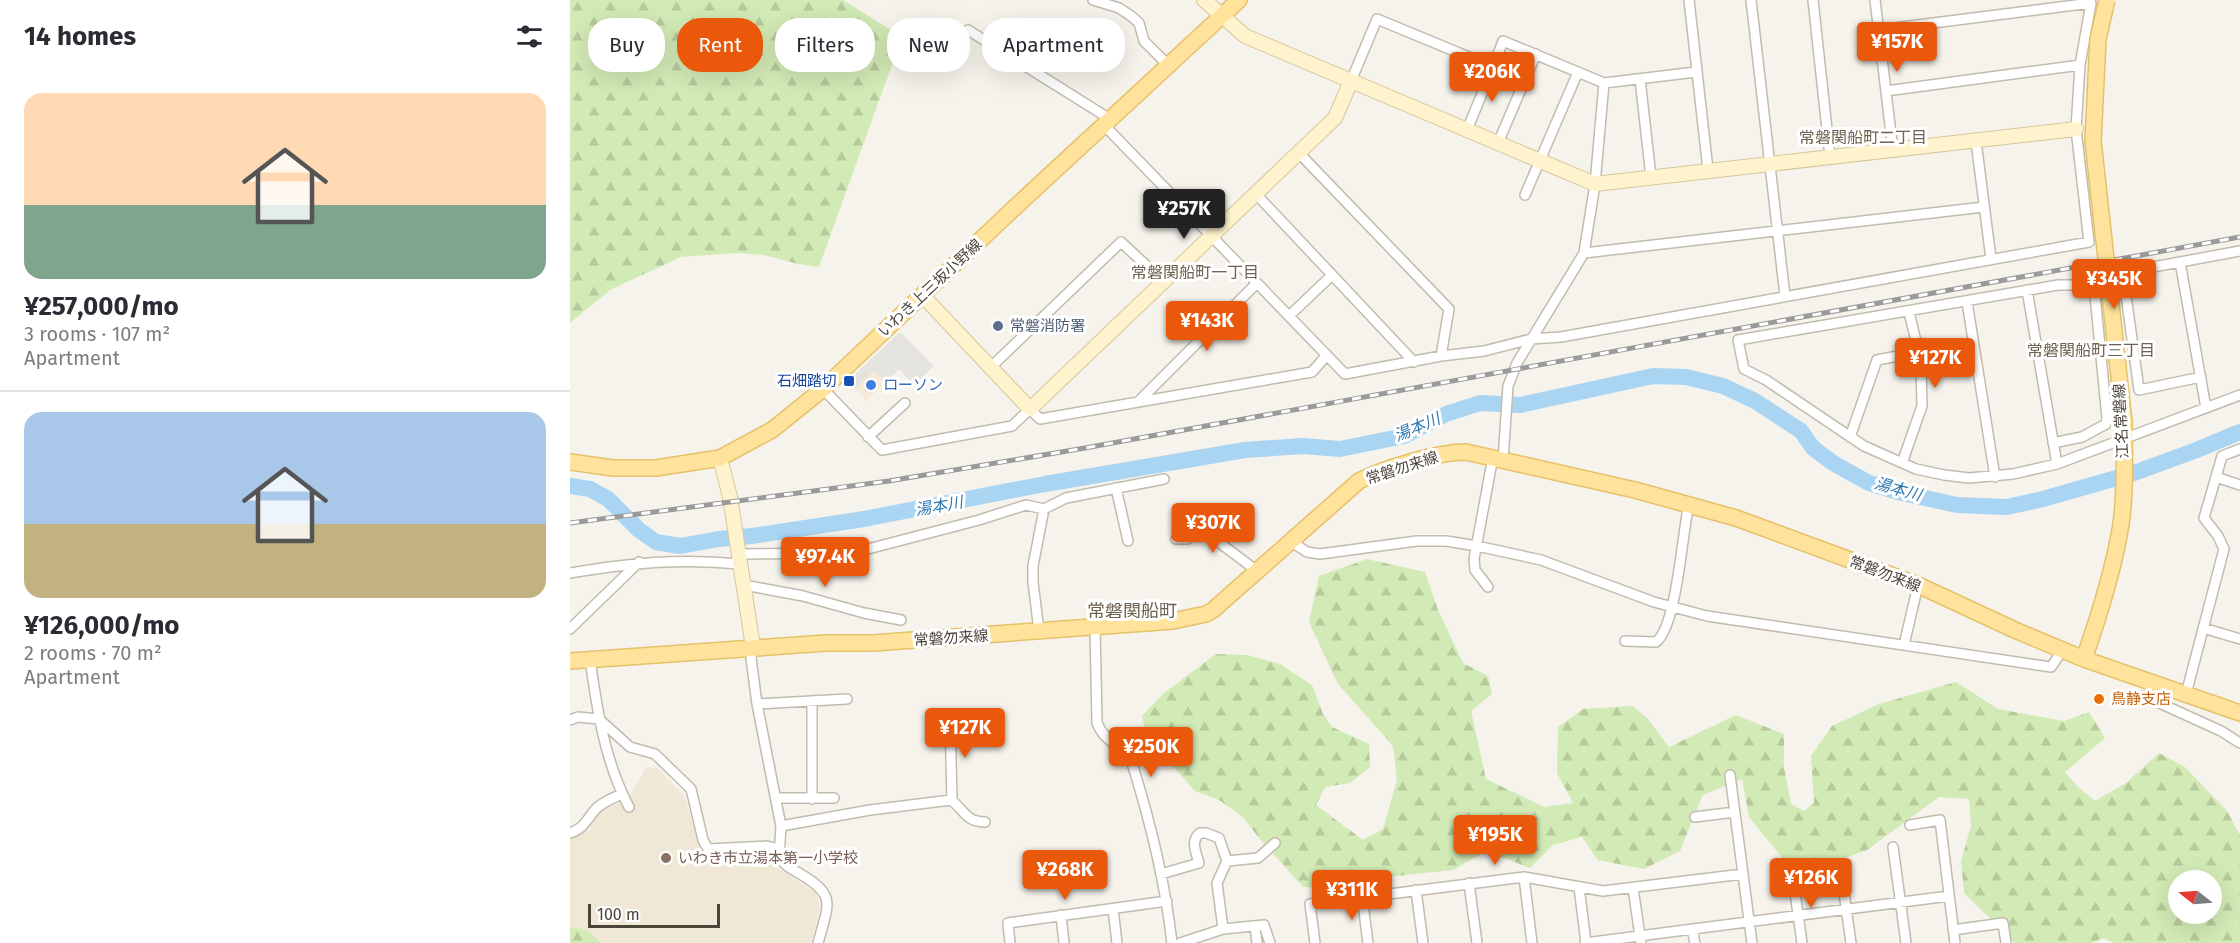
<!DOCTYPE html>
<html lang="en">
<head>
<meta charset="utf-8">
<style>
  :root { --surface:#fff; --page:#f2f2f3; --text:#2b2b33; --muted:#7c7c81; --line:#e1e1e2; --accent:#ea580c }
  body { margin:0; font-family:"Fira Sans","Noto Sans JP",sans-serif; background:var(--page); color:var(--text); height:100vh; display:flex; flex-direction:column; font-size:22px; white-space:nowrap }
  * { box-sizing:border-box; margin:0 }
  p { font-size:20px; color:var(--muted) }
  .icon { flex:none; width:33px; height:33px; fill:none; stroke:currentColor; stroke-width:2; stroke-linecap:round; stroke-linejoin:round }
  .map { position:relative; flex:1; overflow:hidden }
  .drawer { display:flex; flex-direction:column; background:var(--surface); width:570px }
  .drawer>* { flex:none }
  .guide { position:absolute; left:18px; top:18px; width:570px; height:54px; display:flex; gap:12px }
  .needle { width:39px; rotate:287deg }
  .buttons { position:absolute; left:1598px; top:870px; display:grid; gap:12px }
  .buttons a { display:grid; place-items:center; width:54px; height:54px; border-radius:50%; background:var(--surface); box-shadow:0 6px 24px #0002; font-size:30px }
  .scale { position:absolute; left:18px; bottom:15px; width:132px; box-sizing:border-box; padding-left:6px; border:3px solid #4b4439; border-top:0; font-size:16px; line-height:21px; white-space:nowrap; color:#4b4439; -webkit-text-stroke:4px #fff; paint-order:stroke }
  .price { position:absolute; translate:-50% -51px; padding:0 14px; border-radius:6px; background:var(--accent); color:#fff; font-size:20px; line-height:39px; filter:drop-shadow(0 2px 3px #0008) }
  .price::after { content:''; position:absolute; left:50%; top:36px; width:18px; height:14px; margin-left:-9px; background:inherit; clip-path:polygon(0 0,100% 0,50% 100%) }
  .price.on { background:#222; color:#fff }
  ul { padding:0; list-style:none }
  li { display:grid; align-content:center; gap:12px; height:318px; padding:0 24px }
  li+li { border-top:2px solid var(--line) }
  li span { display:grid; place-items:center; height:186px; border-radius:18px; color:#555 }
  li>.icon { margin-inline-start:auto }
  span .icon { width:108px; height:108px; fill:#fffc; stroke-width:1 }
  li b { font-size:26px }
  h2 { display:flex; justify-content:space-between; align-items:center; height:72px; padding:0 24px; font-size:26px }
  .pill { padding:0 21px; border-radius:24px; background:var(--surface); box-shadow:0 6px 24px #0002; font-size:21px; line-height:54px }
  .pill.on { background:var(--accent); color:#fff }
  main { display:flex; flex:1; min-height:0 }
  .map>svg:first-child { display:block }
  .commercial { fill:#f7ead8 }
  .education { fill:#efe8d6 }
  .forest { fill:url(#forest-firs); fill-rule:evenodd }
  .parking { fill:#e5e3e0 }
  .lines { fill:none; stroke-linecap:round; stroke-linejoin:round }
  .river { stroke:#a9d4f2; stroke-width:16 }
  .street-casing { stroke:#c2bbae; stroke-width:12 }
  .secondary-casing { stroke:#d6c79b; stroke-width:16 }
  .primary-casing { stroke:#e6c16a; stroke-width:18 }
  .street { stroke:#fff; stroke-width:9 }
  .secondary { stroke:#fff3cd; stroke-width:14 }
  .primary { stroke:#ffe39c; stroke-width:15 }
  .rail-casing { stroke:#9a9a9a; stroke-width:5 }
  .rail { stroke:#fff; stroke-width:3; stroke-dasharray:9; stroke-linecap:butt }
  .primary-bridge-casing { stroke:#e6c16a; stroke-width:18; stroke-linecap:butt }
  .primary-bridge { stroke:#ffe39c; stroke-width:15 }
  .service-dot { fill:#5c6f8a; stroke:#fff; stroke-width:2 }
  .transit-dot { fill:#1a4fb4; stroke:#fff; stroke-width:2 }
  .shop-dot { fill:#3f7fe0; stroke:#fff; stroke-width:2 }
  .food-dot { fill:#e8710a; stroke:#fff; stroke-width:2 }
  .education-dot { fill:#8d6e63; stroke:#fff; stroke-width:2 }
  .labels { text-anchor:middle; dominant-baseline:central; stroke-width:6; stroke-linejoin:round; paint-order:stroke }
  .street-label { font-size:15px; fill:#4b4439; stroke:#fff }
  .service-label { font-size:15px; fill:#4e5e75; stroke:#fff; text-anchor:start }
  .transit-label { font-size:15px; fill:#164399; stroke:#fff; text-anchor:end }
  .shop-label { font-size:15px; fill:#366cbe; stroke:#fff; text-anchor:start }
  .food-label { font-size:15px; fill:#c56008; stroke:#fff; text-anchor:start }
  .education-label { font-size:15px; fill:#785e54; stroke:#fff; text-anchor:start }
  .neighbourhood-label { font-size:16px; fill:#6e6250; stroke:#fff }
  .water-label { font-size:16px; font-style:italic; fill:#2e7ab2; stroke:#fff }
  .quarter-label { font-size:18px; fill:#6e6250; stroke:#fff }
</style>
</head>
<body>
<main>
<section class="drawer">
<h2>14 homes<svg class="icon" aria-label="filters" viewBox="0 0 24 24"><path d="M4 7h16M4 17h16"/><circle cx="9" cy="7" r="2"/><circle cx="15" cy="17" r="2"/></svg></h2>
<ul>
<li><span style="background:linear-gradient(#ffd9b3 60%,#7fa58c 0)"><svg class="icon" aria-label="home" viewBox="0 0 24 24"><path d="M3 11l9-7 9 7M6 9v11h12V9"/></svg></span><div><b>¥257,000/mo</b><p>3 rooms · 107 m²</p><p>Apartment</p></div></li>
<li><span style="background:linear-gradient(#a9c7e8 60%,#c2b280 0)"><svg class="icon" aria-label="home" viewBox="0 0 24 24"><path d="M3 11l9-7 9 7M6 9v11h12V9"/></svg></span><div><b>¥126,000/mo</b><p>2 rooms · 70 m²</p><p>Apartment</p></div></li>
</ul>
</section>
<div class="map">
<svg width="1670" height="943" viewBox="0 0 1670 943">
  <defs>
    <pattern id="forest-firs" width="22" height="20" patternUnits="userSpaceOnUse" patternTransform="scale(1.5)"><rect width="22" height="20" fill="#d2eab5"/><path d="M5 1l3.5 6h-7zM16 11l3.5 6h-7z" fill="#b6ca9c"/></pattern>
  </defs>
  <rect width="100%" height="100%" fill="#f6f3ec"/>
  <path class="commercial" d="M330 332 364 366 344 385 329 369 296 401 278 381Z"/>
  <path class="education" d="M76 767 87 768 114 796 128 840 137 853 186 854 246 893 250 907 241 943H0V838L20 830 28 812 52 802 61 794Z"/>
  <path class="forest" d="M0 0H273L332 37 249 267 228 264 194 255 168 253 111 257 40 290 0 323Z
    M797 559 855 572 868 610 893 663 918 676 922 694 901 711 916 779 974 807 1003 803 987 773 988 727 1013 709 1063 706 1077 718 1099 747 1166 715 1214 734V767L1221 804 1234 811 1244 803 1241 756 1262 726 1309 704 1386 682 1428 709 1494 721 1519 712 1535 738 1495 772 1508 787 1525 801 1556 783 1589 753 1615 767 1657 811 1670 835V943H1544L1533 938 1522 943H1445L1394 893 1391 861 1401 826 1399 799 1369 797 1297 850 1241 870 1214 860 1179 817 1172 779 1133 795 1110 851 1074 869 1028 860 1012 837 983 845 960 868 916 851 883 870 780 881 762 872 755 888 733 887 689 838 672 816 649 800 625 791 577 737 572 716 594 693 646 654 677 655 710 664 742 685 753 714 762 727 799 744 800 767 780 783 755 787 746 805 793 840 813 829 827 780 823 746 768 684 739 622 749 576ZM1608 880H1641V914H1608Z
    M0 927 17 930 31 943H0Z"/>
  <path class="parking" d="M330 332 364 366 344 385 329 369 315 382 304 371 285 389 278 381Z"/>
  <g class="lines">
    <path class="river" d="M0 486 20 489 38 499 69 530 86 542 110 546 149 539 182 536 294 519 475 484 675 450 733 446 770 449 834 436 876 414 910 403 950 405 1083 376 1116 377 1153 386 1185 401 1231 431 1243 448 1263 463 1299 483 1328 492 1387 505 1437 507 1473 499 1564 473 1624 451 1670 432"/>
    <defs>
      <path id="street" d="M523 0 549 8 561 16 569 23 574 41 598 65
        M1119 0 1138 170
        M1181 0 1215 296
        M1243 0 1260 157
        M1305 0 1323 150
        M398 30 540 119
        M1070 79 1081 177
        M781 81 807 19 923 67 933 41 1034 83 1126 72
        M1316 91 1510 65
        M534 125 775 374 871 356 914 351 961 339 991 337 1519 242 1506 129 1510 65 1521 3 1308 30
        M897 130 923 67
        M1406 141 1421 259
        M928 143 966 54
        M729 153 879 309 871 356
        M686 194 844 362
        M955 195 1008 72
        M1014 253 1414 207
        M1610 262 1636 408
        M1554 281 1524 285H1488L1168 340 1174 369 1196 380 1294 446 1346 469 1374 475 1399 478 1443 474 1487 464 1670 395
        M1457 290 1487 464
        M1397 302 1425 477
        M719 316 762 275
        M421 367 551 242 594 282
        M1631 377 1569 390 1554 281 1583 267 1670 251
        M253 389 312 450 442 426 460 409 470 419 742 372 757 355
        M568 402 687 283
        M298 437 335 403
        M1280 437 1307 360 1349 352
        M1483 443 1512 437 1536 424 1537 418 1524 285
        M1670 449 1652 456 1646 477 1670 485
        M933 460 938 386 947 363 1014 253 1025 184 1034 83
        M1332 463 1352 406 1351 362 1339 312
        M546 488 558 541
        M606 539H617L619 527 630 528 687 571
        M720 541 737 552 750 554 847 541H876L907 546 971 560 1084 602 1137 616 1481 667 1493 650
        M168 554 271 553 294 550 409 520 456 505 474 509 496 498 594 479
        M0 573C60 563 109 558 170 564
        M174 585 233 596 294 613 331 620
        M918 587 905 570 904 559 923 457
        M525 627 527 723C534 741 551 746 561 760 580 820 595 881 602 943
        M1633 628 1670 639
        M0 629 69 562
        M469 631 463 582V566L474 509
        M1055 641 1086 642C1107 626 1112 533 1119 504
        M1334 645 1348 585
        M183 647 181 658 187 704 211 826 209 857C213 864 220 868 227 872 267 895 259 902 248 943
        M20 659C27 710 35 762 59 807
        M1616 694 1654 549 1648 536 1634 518 1646 477
        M1574 696 1651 731 1670 743
        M242 702V799
        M187 704 277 699
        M380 718 382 801
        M0 720 8 717 29 719 60 747 85 754 121 789 133 840 138 849 197 846 208 849
        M1160 775 1182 943
        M207 798H264
        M1125 817 1165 812
        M1340 825 1370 820 1385 943
        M211 826 300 810 381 800C396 811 394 821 415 822
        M0 833C14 828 15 822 24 811 30 803 43 798 52 794
        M1323 847 1336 943
        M1271 871 1281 943
        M591 874 629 863C626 852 620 841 630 833H636L649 838 657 861
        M954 877 962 943
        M1223 878 1232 943
        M899 883 907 943
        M1009 887 1016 943
        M1063 888 1071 943
        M846 890 853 943
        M792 896 798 943
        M543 909 547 943
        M491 915 494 943
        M685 926 687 943
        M653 929 647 883 657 861 688 858 705 843
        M1122 929 1125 943
        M1383 930 1433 923 1436 943
        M440 943 438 923 597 901
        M610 943 653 929 694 925 700 943
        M745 943 740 904 954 877 1033 891 1173 874
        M1015 943 1379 896"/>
      <path id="secondary" d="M634 0 675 36 1025 184 1506 129
        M353 296 460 409 765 118 781 81
        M150 458 160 497 183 647"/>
      <path id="primary" d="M0 462 43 468H86L150 458 202 430 253 389 441 211 669 0
        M1514 659C1529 616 1544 569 1551 524 1556 490 1554 455 1554 422
        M0 661 256 643H303L603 621 636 614 643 610 789 481C814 468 868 452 896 452L1065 490 1166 518 1348 585 1447 631 1514 659 1670 713"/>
    </defs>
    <use href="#street" class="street-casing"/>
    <use href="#secondary" class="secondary-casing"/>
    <use href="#primary" class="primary-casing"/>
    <use href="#street" class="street"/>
    <use href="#secondary" class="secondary"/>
    <use href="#primary" class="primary"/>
    <defs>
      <path id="rail" d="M0 523 319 481 515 448 1670 237"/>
    </defs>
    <use href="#rail" class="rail-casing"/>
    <use href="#rail" class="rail"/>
    <defs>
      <path id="primary-bridge" d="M1537 0 1528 39 1523 141 1554 422"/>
    </defs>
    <use href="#primary-bridge" class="primary-bridge-casing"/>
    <use href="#primary-bridge" class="primary-bridge"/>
  </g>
  <circle class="service-dot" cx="428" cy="326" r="6"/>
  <rect class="transit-dot" x="273" y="375" width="12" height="12" rx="3"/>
  <circle class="shop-dot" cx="301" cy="385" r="6"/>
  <circle class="food-dot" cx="1529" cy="699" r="6"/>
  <circle class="education-dot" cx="96" cy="858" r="6"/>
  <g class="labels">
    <g class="street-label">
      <text transform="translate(360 288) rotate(-43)">いわき上三坂小野線</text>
      <text transform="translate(1551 421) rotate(-93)">江名常磐線</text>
      <text transform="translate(832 468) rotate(-18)">常磐勿来線</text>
      <text transform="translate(1315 574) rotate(21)">常磐勿来線</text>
      <text transform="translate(381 638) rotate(-4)">常磐勿来線</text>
    </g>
    <g class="service-label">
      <text x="440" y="326">常磐消防署</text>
    </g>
    <g class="transit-label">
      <text x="267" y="381">石畑踏切</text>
    </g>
    <g class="shop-label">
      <text x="313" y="385">ローソン</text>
    </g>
    <g class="food-label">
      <text x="1541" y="699">鳥静支店</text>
    </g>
    <g class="education-label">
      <text x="108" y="858">いわき市立湯本第一小学校</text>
    </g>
    <g class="neighbourhood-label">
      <text x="1293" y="137">常磐関船町二丁目</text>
      <text x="625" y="272">常磐関船町一丁目</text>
      <text x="1521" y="350">常磐関船町三丁目</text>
    </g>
    <g class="water-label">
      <text transform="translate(847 427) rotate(-23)">湯本川</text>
      <text transform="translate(1328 489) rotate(15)">湯本川</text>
      <text transform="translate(369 506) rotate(-10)">湯本川</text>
    </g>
    <g class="quarter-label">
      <text x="562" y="611">常磐関船町</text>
    </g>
  </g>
</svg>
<div class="buttons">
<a><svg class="needle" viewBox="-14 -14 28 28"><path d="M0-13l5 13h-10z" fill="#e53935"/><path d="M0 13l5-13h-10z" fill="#7c7c81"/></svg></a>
</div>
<div class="scale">100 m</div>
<b class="price" style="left:1327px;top:73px">¥157K</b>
<b class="price" style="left:922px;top:103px">¥206K</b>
<b class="price on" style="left:614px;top:240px">¥257K</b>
<b class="price" style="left:1544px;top:310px">¥345K</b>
<b class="price" style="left:637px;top:352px">¥143K</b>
<b class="price" style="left:1365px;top:389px">¥127K</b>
<b class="price" style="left:643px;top:554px">¥307K</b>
<b class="price" style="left:255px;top:588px">¥97.4K</b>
<b class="price" style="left:395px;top:759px">¥127K</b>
<b class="price" style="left:581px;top:778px">¥250K</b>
<b class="price" style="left:925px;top:866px">¥195K</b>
<b class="price" style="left:495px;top:901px">¥268K</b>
<b class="price" style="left:1241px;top:909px">¥126K</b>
<b class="price" style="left:782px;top:921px">¥311K</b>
<div class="guide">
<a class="pill">Buy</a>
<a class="pill on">Rent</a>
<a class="pill">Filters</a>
<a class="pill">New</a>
<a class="pill">Apartment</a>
</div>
</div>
</main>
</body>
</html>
